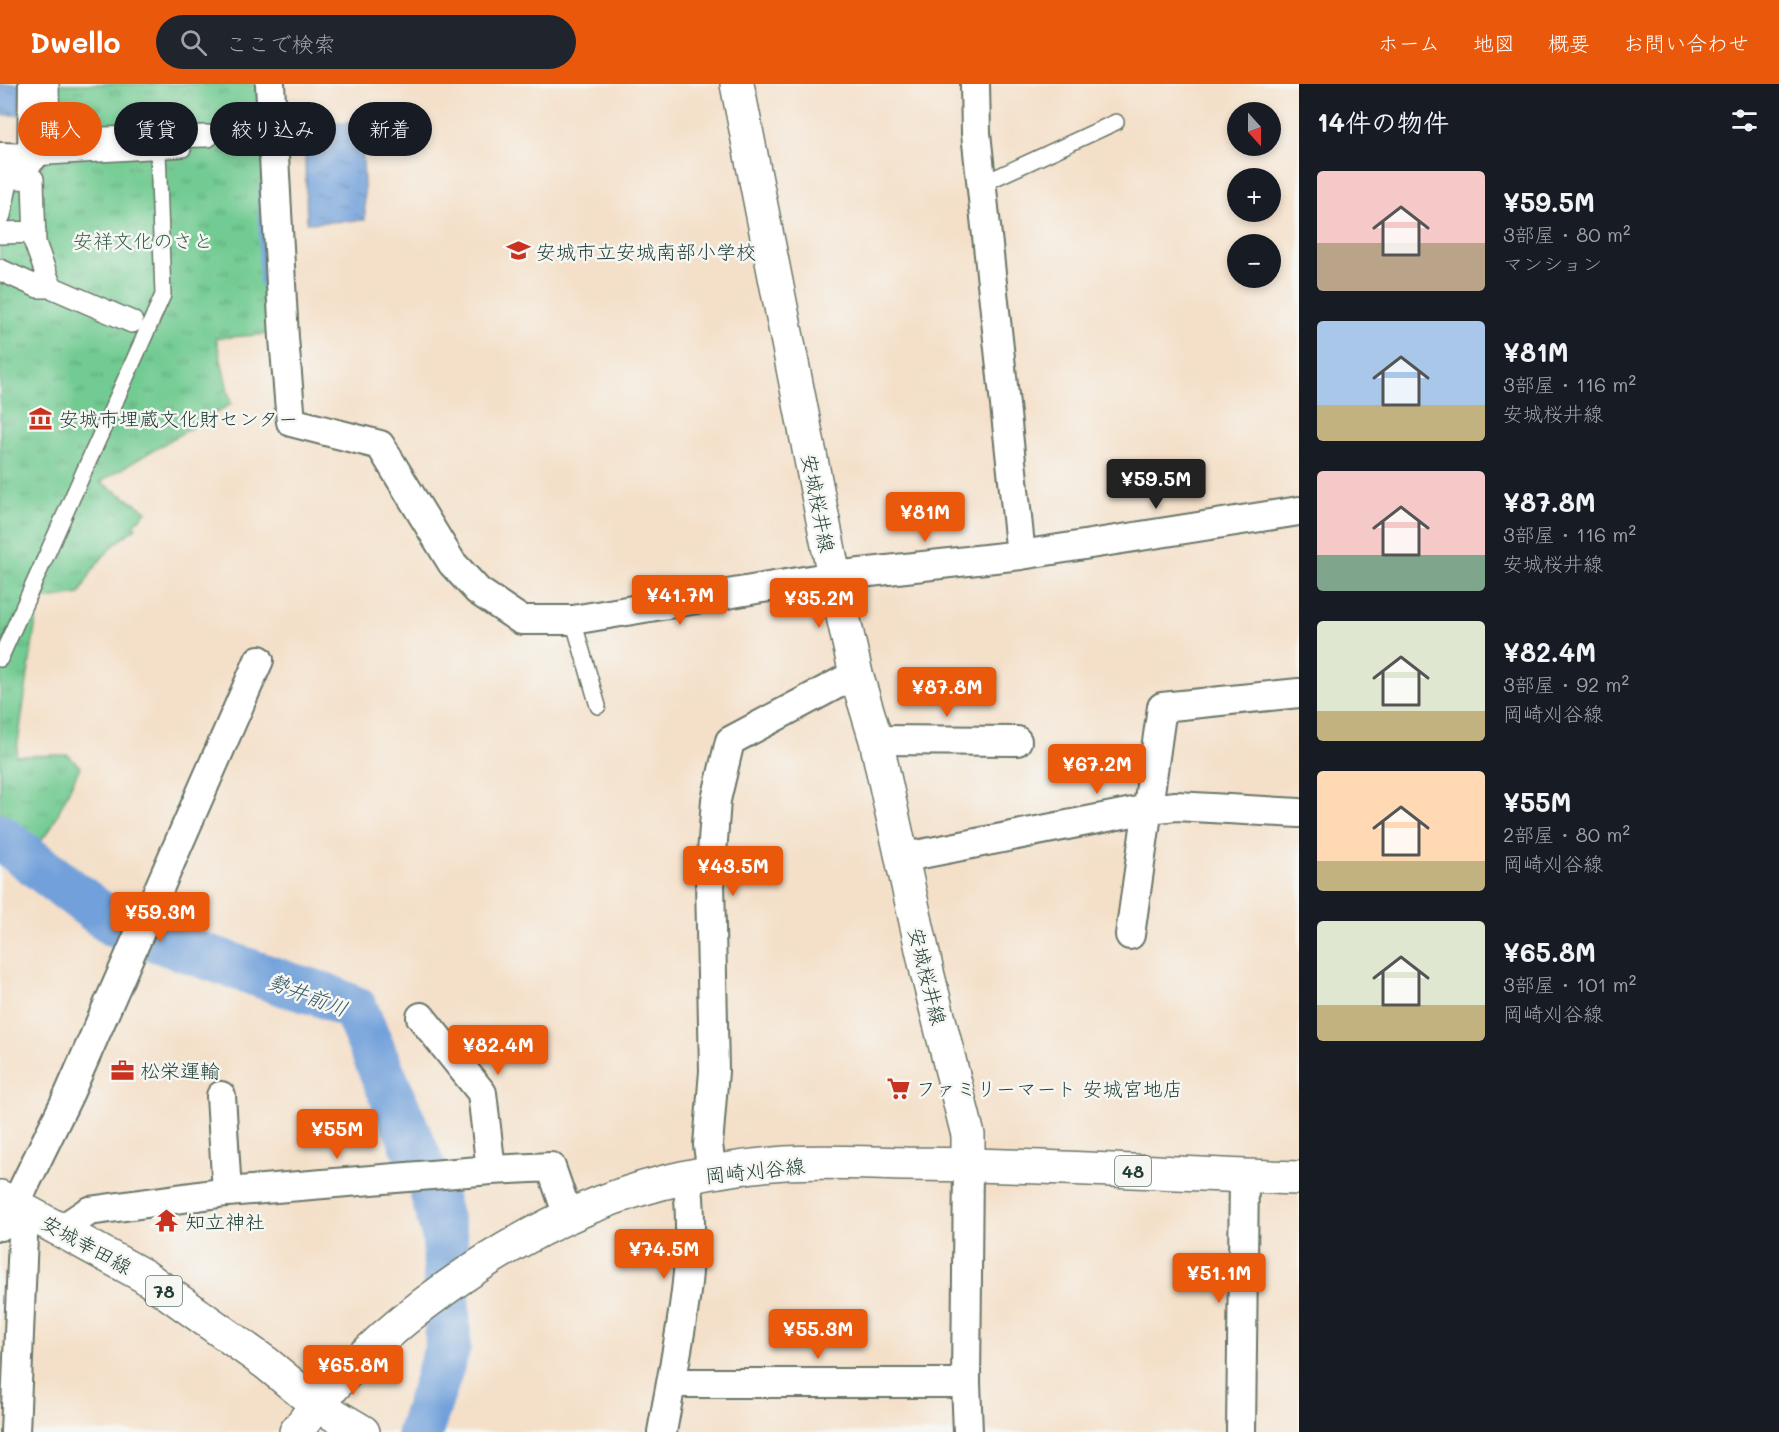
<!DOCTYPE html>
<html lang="ja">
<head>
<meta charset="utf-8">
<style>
  :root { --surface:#171b24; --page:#20242c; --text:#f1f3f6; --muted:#9ea1a6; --accent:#ea580c }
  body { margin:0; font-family:Mali,"Klee One",sans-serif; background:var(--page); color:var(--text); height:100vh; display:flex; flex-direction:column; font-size:22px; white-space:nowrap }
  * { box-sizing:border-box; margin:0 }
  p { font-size:20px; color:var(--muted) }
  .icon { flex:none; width:33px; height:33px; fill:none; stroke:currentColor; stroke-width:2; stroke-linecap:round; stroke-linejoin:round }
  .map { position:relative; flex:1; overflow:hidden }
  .sheet { display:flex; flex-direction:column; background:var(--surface); width:480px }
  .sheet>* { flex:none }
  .hud { position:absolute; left:18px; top:18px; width:570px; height:54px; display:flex; gap:12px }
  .needle { width:39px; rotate:159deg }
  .controls { position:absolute; left:1227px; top:18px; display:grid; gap:12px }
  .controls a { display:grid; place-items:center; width:54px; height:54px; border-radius:50%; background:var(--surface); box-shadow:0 3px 9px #0003; font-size:30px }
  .price { position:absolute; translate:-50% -51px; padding:0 14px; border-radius:6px; background:var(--accent); color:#fff; font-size:20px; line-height:39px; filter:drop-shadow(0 2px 3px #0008) }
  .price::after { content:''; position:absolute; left:50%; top:36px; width:18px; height:14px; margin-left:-9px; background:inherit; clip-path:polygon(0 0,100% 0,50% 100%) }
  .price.selected { background:#222; color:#fff }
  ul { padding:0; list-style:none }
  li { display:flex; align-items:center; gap:18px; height:150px; padding:0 18px }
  li span { display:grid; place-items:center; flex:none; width:168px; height:120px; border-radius:6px; color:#555 }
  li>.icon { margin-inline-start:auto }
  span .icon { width:72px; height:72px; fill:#fffc; stroke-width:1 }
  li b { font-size:26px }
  h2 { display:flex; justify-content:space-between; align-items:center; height:72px; padding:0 18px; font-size:26px }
  .tag { padding:0 21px; border-radius:27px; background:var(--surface); box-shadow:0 3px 9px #0003; font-size:21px; line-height:54px }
  .tag.selected { background:var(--accent); color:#fff }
  header { display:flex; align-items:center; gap:36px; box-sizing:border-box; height:84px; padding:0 30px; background:var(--accent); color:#fff }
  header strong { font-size:28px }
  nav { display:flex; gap:33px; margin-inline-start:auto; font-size:21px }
  .search { width:420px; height:54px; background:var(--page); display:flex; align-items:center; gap:15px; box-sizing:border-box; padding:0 21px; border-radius:33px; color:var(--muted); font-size:22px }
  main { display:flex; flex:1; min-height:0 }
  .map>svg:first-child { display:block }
  .park { fill:url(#park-tufts); stroke:#488463; stroke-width:1.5 }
  .water { fill:url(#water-ripples); stroke:#486e87; stroke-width:1.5 }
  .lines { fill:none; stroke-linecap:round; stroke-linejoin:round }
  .stream { stroke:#71a0da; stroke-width:8 }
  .river { stroke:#71a0da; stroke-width:46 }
  .service-casing { stroke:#6a7668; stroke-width:18 }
  .pedestrian-casing { stroke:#6a7668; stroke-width:24 }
  .minor-casing { stroke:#6a7668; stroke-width:32 }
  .tertiary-casing { stroke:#6a7668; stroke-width:36 }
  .secondary-casing { stroke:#6a7668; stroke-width:36 }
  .primary-casing { stroke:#6a7668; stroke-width:36 }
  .service { stroke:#fff; stroke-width:15 }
  .pedestrian { stroke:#fff; stroke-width:21 }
  .minor { stroke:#fff; stroke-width:28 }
  .tertiary { stroke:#fff; stroke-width:33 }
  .secondary { stroke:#fff; stroke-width:33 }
  .primary { stroke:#fff; stroke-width:33 }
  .labels { text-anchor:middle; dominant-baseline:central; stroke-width:5; stroke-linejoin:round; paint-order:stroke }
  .shield { fill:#f6f6f2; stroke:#60746d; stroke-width:1.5 }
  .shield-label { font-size:18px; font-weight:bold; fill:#1f3d34 }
  .park-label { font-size:20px; fill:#34604c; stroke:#f6f6f2 }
  .poi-label { font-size:20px; fill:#1f3d34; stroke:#f6f6f2; text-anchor:start }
  .street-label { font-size:20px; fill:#1f3d34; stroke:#f6f6f2 }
  .water-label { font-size:21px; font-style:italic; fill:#385b66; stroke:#f6f6f2 }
</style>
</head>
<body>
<header>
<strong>Dwello</strong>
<div class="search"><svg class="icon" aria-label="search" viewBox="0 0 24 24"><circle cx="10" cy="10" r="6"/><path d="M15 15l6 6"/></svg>ここで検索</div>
<nav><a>ホーム</a><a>地図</a><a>概要</a><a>お問い合わせ</a></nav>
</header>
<main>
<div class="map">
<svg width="1299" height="1348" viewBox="0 0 1299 1348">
  <defs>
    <pattern id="park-tufts" width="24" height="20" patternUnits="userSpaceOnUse" patternTransform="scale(1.5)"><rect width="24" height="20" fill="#72cb92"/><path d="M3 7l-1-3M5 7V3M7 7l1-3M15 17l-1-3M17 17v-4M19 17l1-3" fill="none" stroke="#5da678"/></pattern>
    <pattern id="water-ripples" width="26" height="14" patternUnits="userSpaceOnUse" patternTransform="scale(1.5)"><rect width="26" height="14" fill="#71a0da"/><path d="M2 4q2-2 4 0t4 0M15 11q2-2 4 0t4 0" fill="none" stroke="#5c84b2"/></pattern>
  </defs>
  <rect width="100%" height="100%" fill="#f6f6f2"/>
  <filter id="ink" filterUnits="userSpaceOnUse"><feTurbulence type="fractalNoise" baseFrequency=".0167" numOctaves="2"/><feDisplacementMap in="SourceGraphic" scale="12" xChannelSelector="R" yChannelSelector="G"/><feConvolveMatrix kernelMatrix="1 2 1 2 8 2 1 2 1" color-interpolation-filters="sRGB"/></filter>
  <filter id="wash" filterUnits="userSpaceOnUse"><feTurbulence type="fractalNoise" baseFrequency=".008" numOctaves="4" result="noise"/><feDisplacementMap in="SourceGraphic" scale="24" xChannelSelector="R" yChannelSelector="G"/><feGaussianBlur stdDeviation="1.35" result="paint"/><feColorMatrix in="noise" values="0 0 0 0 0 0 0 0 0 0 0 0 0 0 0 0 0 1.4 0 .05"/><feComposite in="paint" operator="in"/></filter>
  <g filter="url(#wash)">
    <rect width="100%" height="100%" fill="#f4e0c9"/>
    <path class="park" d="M41 0H261L271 250 216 254 231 320 100 398 147 427 134 440 136 444C110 461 92 481 80 510L39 516 16 672 68 671 80 683 51 744 34 765 0 741V99L41 90 45 60Z"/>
    <path class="water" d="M0 0H20L19 31H0Z
      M362 39 365 136 307 139 304 40Z"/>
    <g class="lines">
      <path class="stream" d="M262 107 263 198"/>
      <path class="river" d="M0 753 115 841 289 901 324 911 355 925 431 1103 445 1154 448 1262 420 1348"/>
    </g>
  </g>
  <g filter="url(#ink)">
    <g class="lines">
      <defs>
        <path id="service" d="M32 74 183 65
          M982 100 1116 38
          M573 536 598 622
          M0 575 163 211 158 66"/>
        <path id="pedestrian" d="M48 0 49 55 208 52
          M0 93 33 95 35 159 51 203 132 238
          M0 131 8 93
          M0 149 35 148
          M0 186 38 203H51"/>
        <path id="minor" d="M270 0 284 254 291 338 380 361 452 479 478 507 521 536H573L834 492 1021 471 1299 427
          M975 0 976 49 1021 471
          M0 73 32 74 33 0
          M876 656 1017 657
          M901 774 1148 725 1176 722 1299 729
          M1130 851 1162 623 1299 609
          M421 933 482 1009 491 1086
          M221 1012 227 1108
          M968 1080 966 1299 968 1348
          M712 1089 708 1061 714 987 710 797 716 716 730 657 856 590
          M15 1121 23 1152 15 1348
          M0 1142 15 1121 69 1010 259 576
          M62 1145 89 1127 227 1108 491 1086 551 1083 568 1132
          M671 1299H966
          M662 1348C677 1263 698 1180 687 1093
          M1241 1348 1244 1092"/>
        <path id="tertiary" d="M316 1320 363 1348"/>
        <path id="secondary" d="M737 0 834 492 856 590 876 656 927 888 968 1051V1080"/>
        <path id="primary" d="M0 1113 144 1192 266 1279 316 1320
          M296 1348C335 1294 391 1243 446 1204 517 1153 600 1111 687 1093 716 1087 756 1081 785 1079 825 1077 865 1079 905 1080 1037 1080 1168 1090 1299 1094"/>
      </defs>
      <use href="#service" class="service-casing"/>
      <use href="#pedestrian" class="pedestrian-casing"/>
      <use href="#minor" class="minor-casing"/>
      <use href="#tertiary" class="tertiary-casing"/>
      <use href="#secondary" class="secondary-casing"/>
      <use href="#primary" class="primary-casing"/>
      <use href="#service" class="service"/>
      <use href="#pedestrian" class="pedestrian"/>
      <use href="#minor" class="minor"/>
      <use href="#tertiary" class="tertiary"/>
      <use href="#secondary" class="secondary"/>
      <use href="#primary" class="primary"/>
    </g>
  </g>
  <defs>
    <symbol id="school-bare" viewBox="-9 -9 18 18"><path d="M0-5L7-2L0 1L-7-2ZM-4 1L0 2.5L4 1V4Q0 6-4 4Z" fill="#c8321e" stroke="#f6f6f2" stroke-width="2.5" paint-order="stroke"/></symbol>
    <symbol id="museum-bare" viewBox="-9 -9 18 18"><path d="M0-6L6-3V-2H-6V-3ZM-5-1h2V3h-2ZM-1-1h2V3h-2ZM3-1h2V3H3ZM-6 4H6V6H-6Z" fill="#c8321e" stroke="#f6f6f2" stroke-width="2.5" paint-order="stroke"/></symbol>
    <symbol id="office-bare" viewBox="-9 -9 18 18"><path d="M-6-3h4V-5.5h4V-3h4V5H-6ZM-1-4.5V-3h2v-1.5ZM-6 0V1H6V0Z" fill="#c8321e" stroke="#f6f6f2" stroke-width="2.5" paint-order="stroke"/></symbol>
    <symbol id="supermarket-bare" viewBox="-9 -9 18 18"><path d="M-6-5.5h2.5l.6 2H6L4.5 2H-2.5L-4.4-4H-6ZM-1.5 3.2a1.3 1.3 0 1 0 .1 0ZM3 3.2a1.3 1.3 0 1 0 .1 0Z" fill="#c8321e" stroke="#f6f6f2" stroke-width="2.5" paint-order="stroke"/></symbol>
    <symbol id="temple-bare" viewBox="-9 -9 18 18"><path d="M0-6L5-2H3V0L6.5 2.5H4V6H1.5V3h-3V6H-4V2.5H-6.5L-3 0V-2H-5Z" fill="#c8321e" stroke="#f6f6f2" stroke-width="2.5" paint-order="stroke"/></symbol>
  </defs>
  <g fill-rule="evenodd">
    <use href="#school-bare" x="502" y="150" width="33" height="33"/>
    <use href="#museum-bare" x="24" y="318" width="33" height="33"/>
    <use href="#office-bare" x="106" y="970" width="33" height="33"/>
    <use href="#supermarket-bare" x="882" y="988" width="33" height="33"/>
    <use href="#temple-bare" x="150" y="1120" width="33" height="33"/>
  </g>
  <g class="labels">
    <g class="shield">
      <rect x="1115" y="1072" width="36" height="30" rx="4.5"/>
      <rect x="146" y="1192" width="36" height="30" rx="4.5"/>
    </g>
    <g class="shield-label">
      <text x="1133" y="1087">48</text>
      <text x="164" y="1207">78</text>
    </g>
    <g class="park-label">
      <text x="143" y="156">安祥文化のさと</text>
    </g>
    <g class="poi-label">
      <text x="536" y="167">安城市立安城南部小学校</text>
      <text x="59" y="334">安城市埋蔵文化財センター</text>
      <text x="140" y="986">松栄運輸</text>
      <text x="916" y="1004">ファミリーマート 安城宮地店</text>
      <text x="185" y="1137">知立神社</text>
    </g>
    <g class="street-label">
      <text transform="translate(819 419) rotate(79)">安城桜井線</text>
      <text transform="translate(928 892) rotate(76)">安城桜井線</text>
      <text transform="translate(755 1086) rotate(-6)">岡崎刈谷線</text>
      <text transform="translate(87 1160) rotate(29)">安城幸田線</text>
    </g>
    <g class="water-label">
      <text transform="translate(308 910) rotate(21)">勢井前川</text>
    </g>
  </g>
</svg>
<div class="controls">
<a><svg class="needle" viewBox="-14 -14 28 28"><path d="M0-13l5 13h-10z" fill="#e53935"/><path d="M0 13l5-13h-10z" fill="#9ea1a6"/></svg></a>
<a>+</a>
<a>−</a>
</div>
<b class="price selected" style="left:1156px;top:426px">¥59.5M</b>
<b class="price" style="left:925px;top:459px">¥81M</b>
<b class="price" style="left:680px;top:542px">¥41.7M</b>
<b class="price" style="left:819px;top:545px">¥35.2M</b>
<b class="price" style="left:947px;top:634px">¥87.8M</b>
<b class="price" style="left:1097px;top:711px">¥67.2M</b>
<b class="price" style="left:733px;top:813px">¥43.5M</b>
<b class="price" style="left:160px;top:859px">¥59.3M</b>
<b class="price" style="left:498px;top:992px">¥82.4M</b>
<b class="price" style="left:337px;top:1076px">¥55M</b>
<b class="price" style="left:664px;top:1196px">¥74.5M</b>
<b class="price" style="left:1219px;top:1220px">¥51.1M</b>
<b class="price" style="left:818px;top:1276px">¥55.3M</b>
<b class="price" style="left:353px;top:1312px">¥65.8M</b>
<div class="hud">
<a class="tag selected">購入</a>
<a class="tag">賃貸</a>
<a class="tag">絞り込み</a>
<a class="tag">新着</a>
</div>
</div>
<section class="sheet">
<h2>14件の物件<svg class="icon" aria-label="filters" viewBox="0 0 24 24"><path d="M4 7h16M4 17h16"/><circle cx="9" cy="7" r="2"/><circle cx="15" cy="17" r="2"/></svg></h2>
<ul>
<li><span style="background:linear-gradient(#f6c9c9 60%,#b9a48a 0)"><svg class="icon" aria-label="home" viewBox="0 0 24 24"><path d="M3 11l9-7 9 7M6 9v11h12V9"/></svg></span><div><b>¥59.5M</b><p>3部屋 · 80 m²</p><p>マンション</p></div></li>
<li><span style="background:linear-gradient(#a9c7e8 70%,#c2b280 0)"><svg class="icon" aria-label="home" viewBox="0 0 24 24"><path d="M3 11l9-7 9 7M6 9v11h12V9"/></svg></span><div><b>¥81M</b><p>3部屋 · 116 m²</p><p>安城桜井線</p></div></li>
<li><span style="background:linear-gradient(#f6c9c9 70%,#7fa58c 0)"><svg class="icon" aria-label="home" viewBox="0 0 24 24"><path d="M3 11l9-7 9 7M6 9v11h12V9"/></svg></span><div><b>¥87.8M</b><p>3部屋 · 116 m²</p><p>安城桜井線</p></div></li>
<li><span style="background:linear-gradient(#dfe7d0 75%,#c2b280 0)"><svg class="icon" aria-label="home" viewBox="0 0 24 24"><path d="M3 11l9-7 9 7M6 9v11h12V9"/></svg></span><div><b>¥82.4M</b><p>3部屋 · 92 m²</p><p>岡崎刈谷線</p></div></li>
<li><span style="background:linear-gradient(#ffd9b3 75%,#c2b280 0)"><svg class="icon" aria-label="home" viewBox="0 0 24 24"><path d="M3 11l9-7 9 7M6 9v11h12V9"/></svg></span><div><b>¥55M</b><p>2部屋 · 80 m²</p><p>岡崎刈谷線</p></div></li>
<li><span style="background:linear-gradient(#dfe7d0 70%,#c2b280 0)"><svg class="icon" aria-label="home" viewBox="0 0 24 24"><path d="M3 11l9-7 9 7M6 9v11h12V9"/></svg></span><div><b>¥65.8M</b><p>3部屋 · 101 m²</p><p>岡崎刈谷線</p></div></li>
</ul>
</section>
</main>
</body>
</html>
